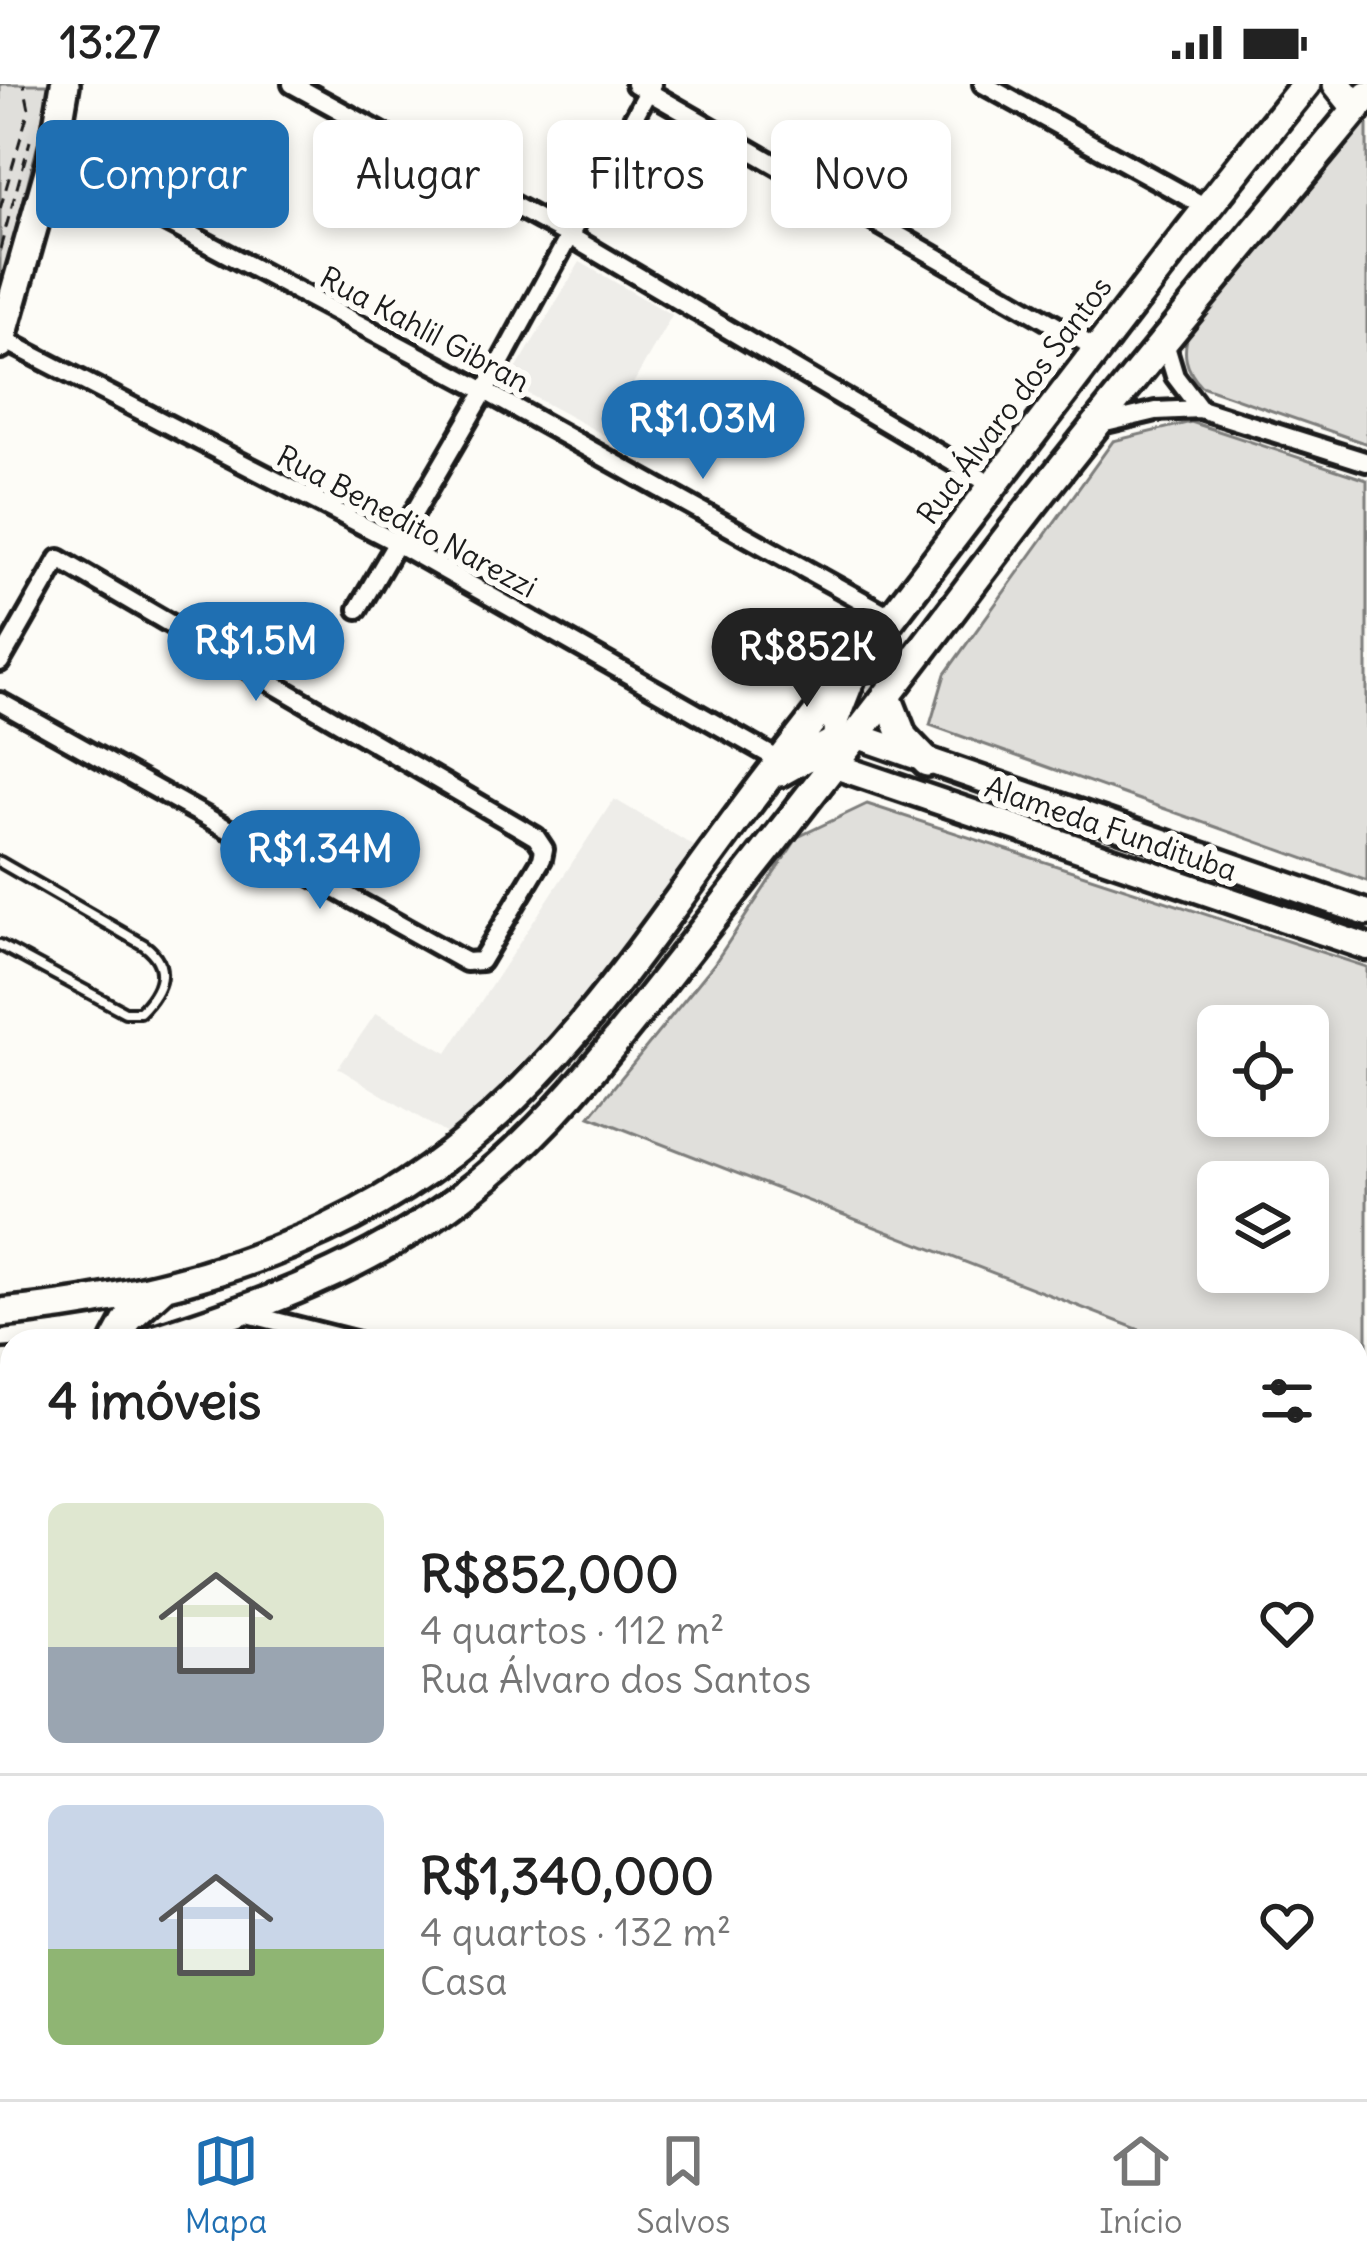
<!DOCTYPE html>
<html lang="pt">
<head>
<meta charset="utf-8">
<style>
  :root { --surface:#fff; --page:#f2f2f2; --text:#222; --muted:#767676; --line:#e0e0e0; --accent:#1f6fb2 }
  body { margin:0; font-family:Delius,sans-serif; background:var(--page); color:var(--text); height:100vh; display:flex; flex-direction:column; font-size:45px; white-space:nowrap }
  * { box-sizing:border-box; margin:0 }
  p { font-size:39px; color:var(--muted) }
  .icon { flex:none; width:66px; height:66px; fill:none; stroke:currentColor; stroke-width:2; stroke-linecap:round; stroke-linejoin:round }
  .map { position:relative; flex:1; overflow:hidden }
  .panel { position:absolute; left:0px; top:1245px; width:1368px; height:771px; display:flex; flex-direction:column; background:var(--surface); border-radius:36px 36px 0 0; box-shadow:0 6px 18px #0003 }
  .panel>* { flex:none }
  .banner { position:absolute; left:36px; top:36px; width:1296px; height:108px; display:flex; gap:24px }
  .controls { position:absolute; left:1197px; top:921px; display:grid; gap:24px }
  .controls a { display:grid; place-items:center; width:132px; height:132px; border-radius:18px; background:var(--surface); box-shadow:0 6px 18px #0003; font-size:60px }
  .price { position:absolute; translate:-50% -102px; padding:0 27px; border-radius:42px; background:var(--accent); color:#fff; font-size:39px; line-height:78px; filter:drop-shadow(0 3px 6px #0008) }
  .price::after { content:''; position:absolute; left:50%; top:72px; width:36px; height:27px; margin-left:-18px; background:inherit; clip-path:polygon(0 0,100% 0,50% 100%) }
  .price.current { background:#222; color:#fff }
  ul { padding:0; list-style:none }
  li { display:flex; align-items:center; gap:36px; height:300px; padding:0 48px }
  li+li { border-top:3px solid var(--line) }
  li span { display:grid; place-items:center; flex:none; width:336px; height:240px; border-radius:18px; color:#555 }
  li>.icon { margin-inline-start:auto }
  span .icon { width:144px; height:144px; fill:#fffc; stroke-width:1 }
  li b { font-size:51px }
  h2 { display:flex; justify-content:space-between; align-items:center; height:144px; padding:0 48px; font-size:51px }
  .chip { padding:0 42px; border-radius:18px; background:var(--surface); box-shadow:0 6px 18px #0003; font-size:42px; line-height:108px }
  .chip.current { background:var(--accent); color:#fff }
  .status { display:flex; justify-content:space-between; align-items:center; height:84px; padding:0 60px; background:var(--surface); direction:ltr }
  .status svg { height:33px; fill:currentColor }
  .tabs { display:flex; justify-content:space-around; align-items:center; height:168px; border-top:3px solid var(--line); background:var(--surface); font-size:33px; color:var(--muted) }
  .tabs a { display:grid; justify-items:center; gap:6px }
  .tabs .current { color:var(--accent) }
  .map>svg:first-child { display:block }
  .built { fill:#eeede9 }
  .green { fill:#e0dfdb; stroke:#7e7e7c; stroke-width:3; fill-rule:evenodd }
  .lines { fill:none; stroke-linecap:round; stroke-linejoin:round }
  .service-casing { stroke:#1c1c1c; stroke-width:16 }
  .minor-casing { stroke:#1c1c1c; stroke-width:26 }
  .secondary-casing { stroke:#1c1c1c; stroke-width:33 }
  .primary-casing { stroke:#1c1c1c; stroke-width:36 }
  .path { stroke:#1c1c1c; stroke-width:3; stroke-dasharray:12 9; stroke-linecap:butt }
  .service { stroke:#fdfcf7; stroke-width:8 }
  .minor { stroke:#fdfcf7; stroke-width:16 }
  .secondary { stroke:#fdfcf7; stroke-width:24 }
  .primary { stroke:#fdfcf7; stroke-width:27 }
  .labels { text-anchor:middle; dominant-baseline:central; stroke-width:12; stroke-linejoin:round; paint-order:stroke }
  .street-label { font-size:30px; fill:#1c1c1c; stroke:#fdfcf7 }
</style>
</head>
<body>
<div class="status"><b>13:27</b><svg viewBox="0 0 49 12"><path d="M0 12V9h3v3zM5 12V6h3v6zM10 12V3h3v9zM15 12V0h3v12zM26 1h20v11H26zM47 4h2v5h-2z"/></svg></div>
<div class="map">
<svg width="1367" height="2015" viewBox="0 0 1367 2015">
  <rect width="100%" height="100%" fill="#fdfcf7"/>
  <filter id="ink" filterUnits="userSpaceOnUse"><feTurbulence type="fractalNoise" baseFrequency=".00833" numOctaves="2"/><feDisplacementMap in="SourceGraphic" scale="24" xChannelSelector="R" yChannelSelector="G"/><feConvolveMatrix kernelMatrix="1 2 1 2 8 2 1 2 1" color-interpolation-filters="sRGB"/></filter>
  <g filter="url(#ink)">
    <path class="built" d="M580 178 672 231 604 351 508 299Z
      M614 715 694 762 606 893 539 965 450 1052 338 984 376 929 447 969Z
      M1367 1706V2015H1299L1276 2004H1356V1742Z
      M142 2004H373L369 2015H139Z"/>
    <path class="green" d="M0 0H48L51 9 0 207Z
      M1367 25V360L1201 302C1185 285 1182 269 1189 247Z
      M1191 338 1367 396V797L930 641 945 590 1113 357Z
      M867 720 1367 883V1338L1356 1335V1257H1168L590 1032 714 880 798 753ZM1218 942H1308V1032H1218ZM1218 1098H1308V1188H1218Z
      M1356 1375 1367 1379V1562L1356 1558Z
      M1356 1584 1367 1591V1661L1356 1698Z
      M1074 2004H1264L1261 2015H1101Z"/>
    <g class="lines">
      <defs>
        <path id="service" d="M0 778 144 861C172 882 162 906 140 928H125L0 861"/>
        <path id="minor" d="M292 0 568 151 990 400
          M635 0 1095 264
          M983 0 1204 122
          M52 77 485 307 895 535
          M1163 252 1175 292 1200 325
          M2 255 393 457 781 677
          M1097 341 1156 327 1200 325 1367 378
          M358 525 485 307 652 0
          M0 578 59 475 536 753 544 765 542 775 481 877 466 878 0 618
          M244 1229 355 1257
          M0 1322 12 1326
          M0 1477 12 1480
          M0 1632 12 1593
          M0 1720 12 1723
          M395 2004 435 2015
          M1034 2004 1072 2015
          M379 2015 382 2004"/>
        <path id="secondary" d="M854 590 836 636 835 682 1367 863
          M858 652 1367 829"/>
        <path id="primary" d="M1337 0 1357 25
          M0 260 52 77 65 0
          M888 615 903 653 927 678
          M780 688 834 658 858 652
          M0 1229C157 1215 325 1167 451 1069 588 963 675 811 780 678 957 452 1126 222 1306 0
          M116 1257 128 1235 162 1204
          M151 1257C262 1222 368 1183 462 1112 555 1042 623 948 694 858 783 746 870 635 956 521 1087 345 1228 181 1367 12
          M0 1281 12 1280"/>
      </defs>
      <use href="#service" class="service-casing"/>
      <use href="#minor" class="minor-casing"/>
      <use href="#secondary" class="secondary-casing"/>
      <use href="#primary" class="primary-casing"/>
      <path class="path" d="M0 125 29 25 24 0
        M0 165 30 57"/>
      <use href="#service" class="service"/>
      <use href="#minor" class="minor"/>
      <use href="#secondary" class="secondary"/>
      <use href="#primary" class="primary"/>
    </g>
  </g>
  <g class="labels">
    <g class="street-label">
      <text transform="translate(425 245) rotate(28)">Rua Kahlil Gibran</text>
      <text transform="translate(1014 316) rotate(-53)">Rua Álvaro dos Santos</text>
      <text transform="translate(407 437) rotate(28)">Rua Benedito Narezzi</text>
      <text transform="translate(1111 744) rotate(19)">Alameda Fundituba</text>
    </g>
  </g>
</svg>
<div class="controls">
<a><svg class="icon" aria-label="locate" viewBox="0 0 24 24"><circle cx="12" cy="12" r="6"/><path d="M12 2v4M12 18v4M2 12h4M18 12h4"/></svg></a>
<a><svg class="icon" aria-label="layers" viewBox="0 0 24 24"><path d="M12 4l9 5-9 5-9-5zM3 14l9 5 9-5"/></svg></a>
</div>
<b class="price" style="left:703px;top:398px">R$1.03M</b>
<b class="price" style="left:256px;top:620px">R$1.5M</b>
<b class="price current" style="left:807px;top:626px">R$852K</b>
<b class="price" style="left:320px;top:828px">R$1.34M</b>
<div class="banner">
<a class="chip current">Comprar</a>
<a class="chip">Alugar</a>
<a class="chip">Filtros</a>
<a class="chip">Novo</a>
</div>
<section class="panel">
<h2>4 imóveis<svg class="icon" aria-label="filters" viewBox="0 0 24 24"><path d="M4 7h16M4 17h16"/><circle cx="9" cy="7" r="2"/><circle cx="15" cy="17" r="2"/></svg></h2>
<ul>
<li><span style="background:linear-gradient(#dfe7d0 60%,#9aa5b1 0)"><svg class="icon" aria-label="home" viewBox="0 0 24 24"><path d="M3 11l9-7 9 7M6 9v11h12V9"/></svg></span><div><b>R$852,000</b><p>4 quartos · 112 m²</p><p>Rua Álvaro dos Santos</p></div><svg class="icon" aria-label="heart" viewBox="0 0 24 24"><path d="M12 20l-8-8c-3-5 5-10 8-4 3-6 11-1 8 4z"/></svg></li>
<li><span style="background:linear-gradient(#c9d6e8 60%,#8fb573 0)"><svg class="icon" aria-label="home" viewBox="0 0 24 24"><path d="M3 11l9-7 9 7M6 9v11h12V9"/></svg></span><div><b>R$1,340,000</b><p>4 quartos · 132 m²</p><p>Casa</p></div><svg class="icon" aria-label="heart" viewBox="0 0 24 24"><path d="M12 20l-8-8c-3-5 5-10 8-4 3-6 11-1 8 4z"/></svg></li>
</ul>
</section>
</div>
<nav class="tabs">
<a class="current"><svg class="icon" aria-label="map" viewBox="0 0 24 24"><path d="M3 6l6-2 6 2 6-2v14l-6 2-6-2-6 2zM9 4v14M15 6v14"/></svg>Mapa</a>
<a><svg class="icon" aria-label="saved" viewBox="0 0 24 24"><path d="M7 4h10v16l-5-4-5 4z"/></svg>Salvos</a>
<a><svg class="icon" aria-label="home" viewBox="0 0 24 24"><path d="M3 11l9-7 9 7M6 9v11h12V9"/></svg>Início</a>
</nav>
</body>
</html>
